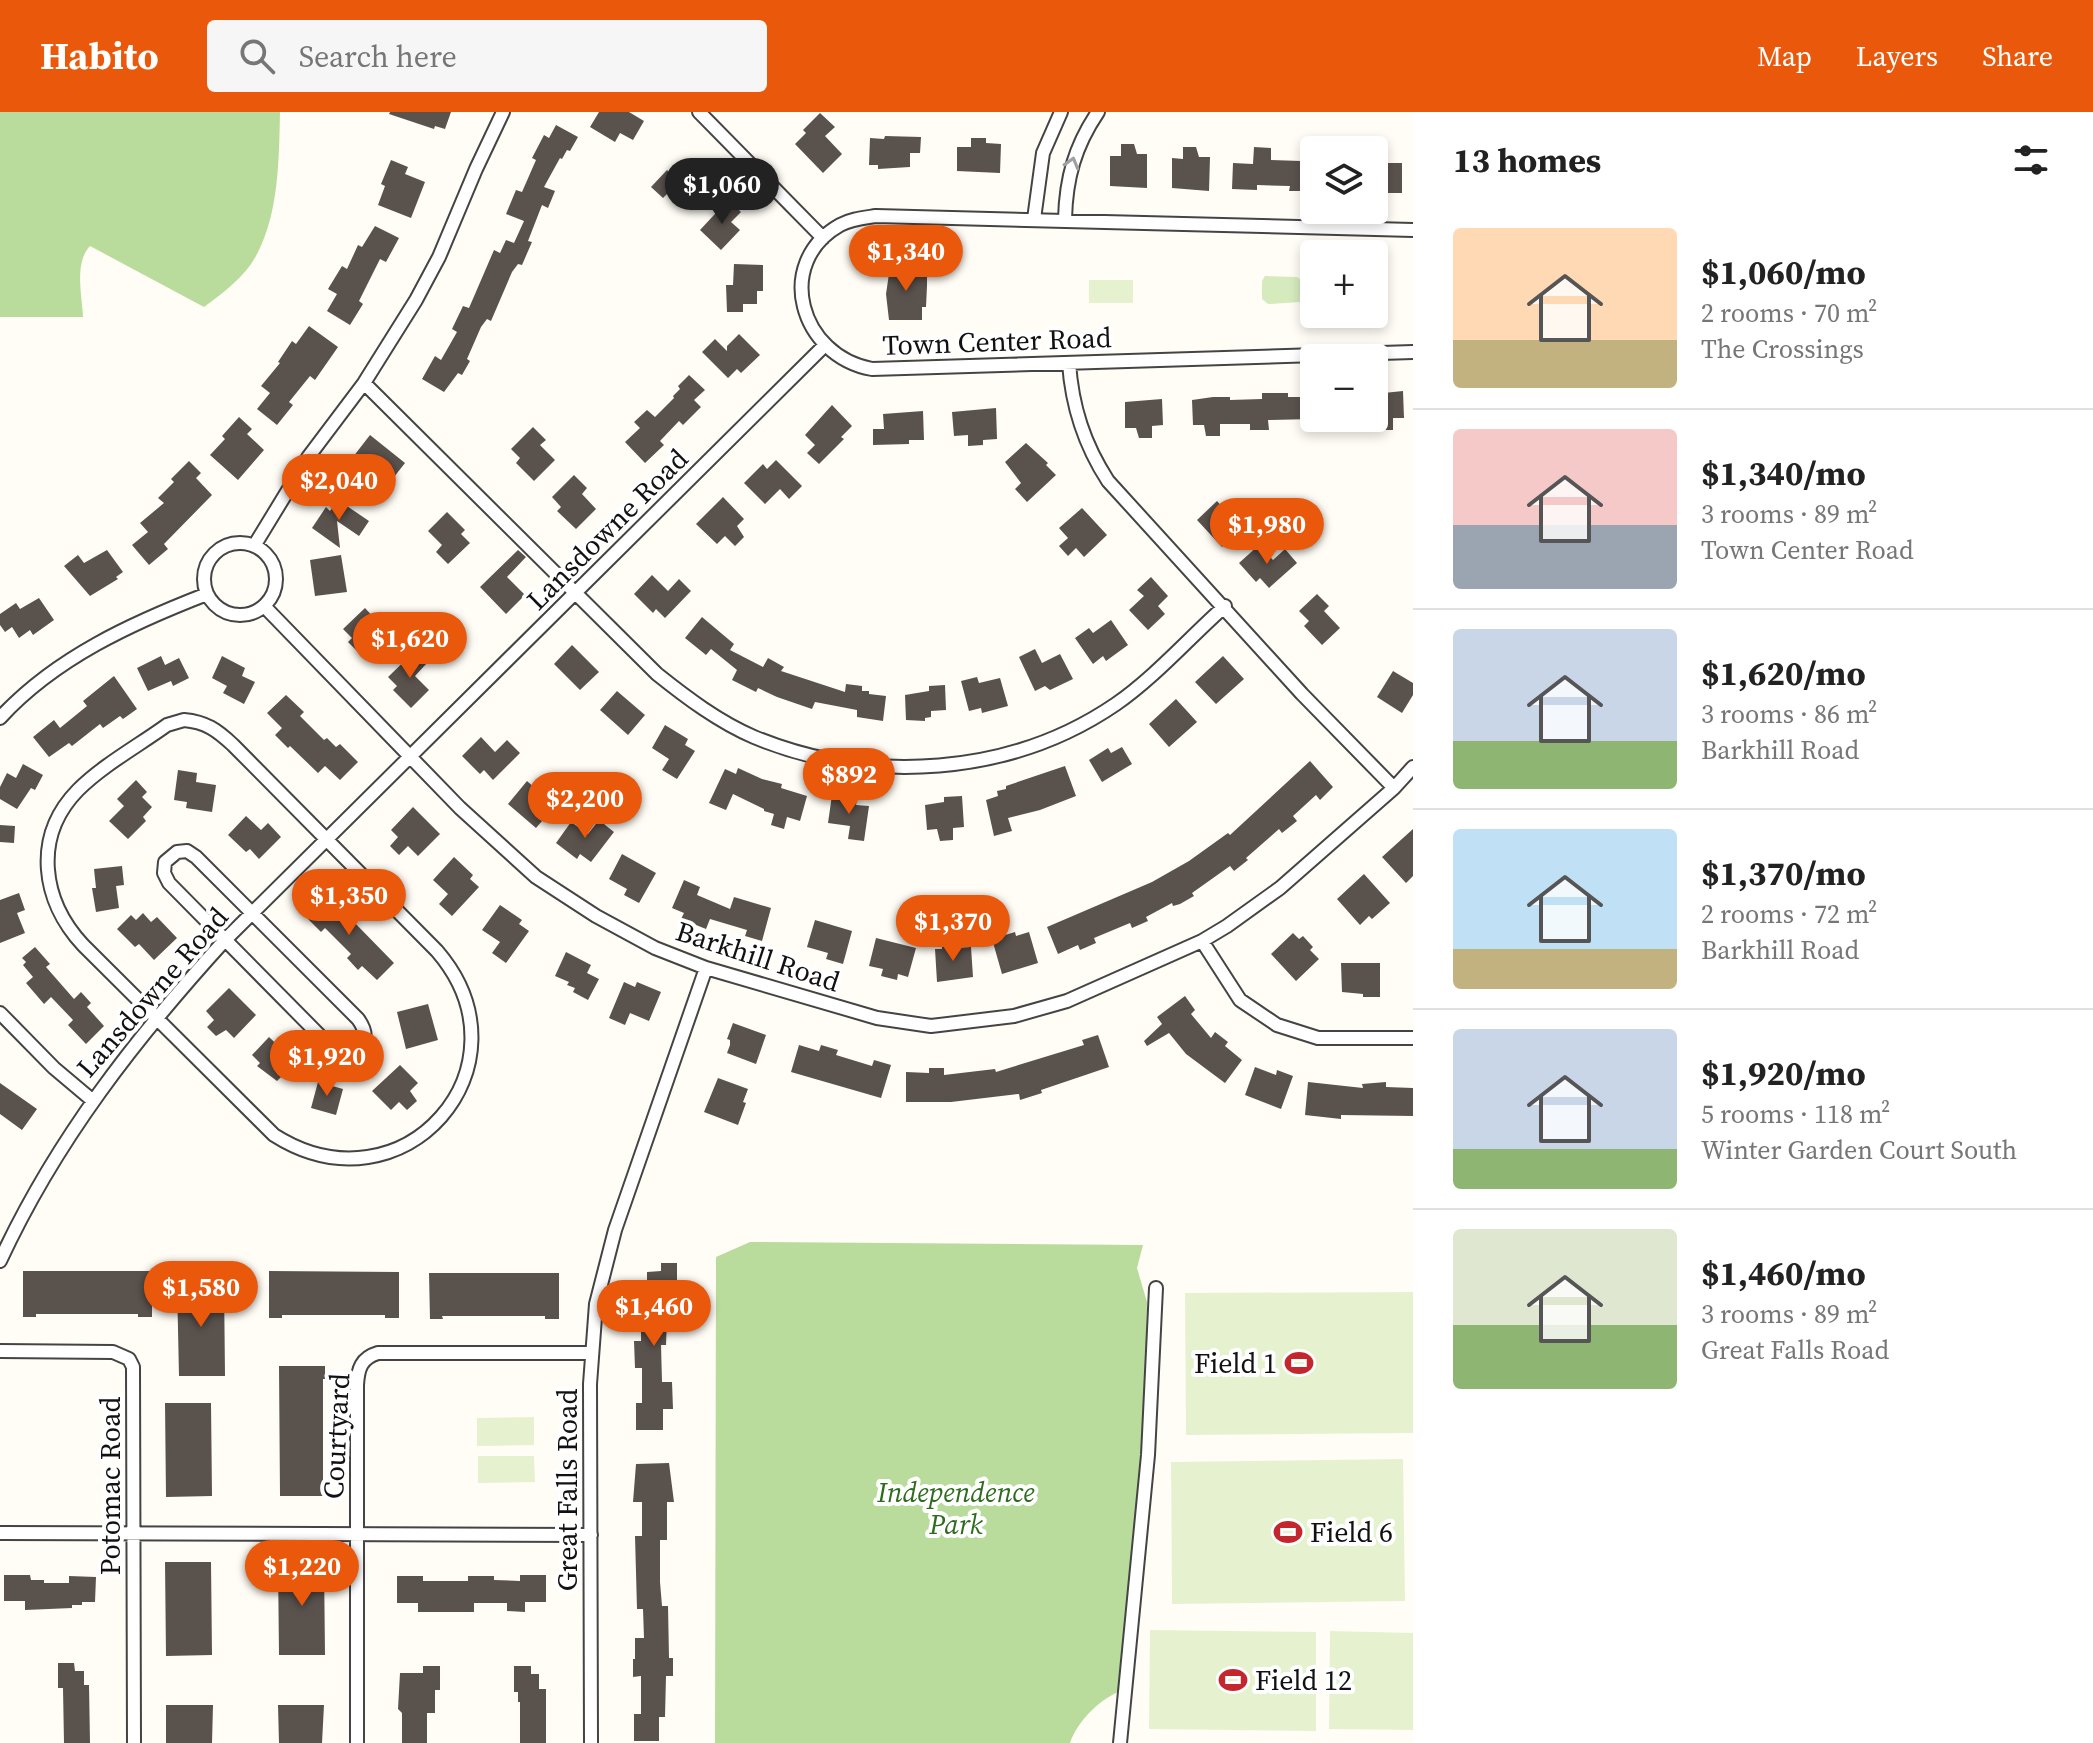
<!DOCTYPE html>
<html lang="en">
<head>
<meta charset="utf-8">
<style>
  :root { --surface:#fff; --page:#f6f6f6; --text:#222; --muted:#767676; --line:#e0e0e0; --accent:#ea580c }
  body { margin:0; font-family:"Source Serif 4",serif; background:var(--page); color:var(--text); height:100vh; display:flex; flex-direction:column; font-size:30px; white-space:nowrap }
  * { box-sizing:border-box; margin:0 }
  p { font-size:26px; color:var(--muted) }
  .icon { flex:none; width:44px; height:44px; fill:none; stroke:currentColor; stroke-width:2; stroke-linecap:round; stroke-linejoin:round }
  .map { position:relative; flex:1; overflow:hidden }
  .details { display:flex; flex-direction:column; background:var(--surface); width:680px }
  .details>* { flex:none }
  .tools { position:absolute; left:1300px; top:24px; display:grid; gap:16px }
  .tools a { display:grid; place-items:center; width:88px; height:88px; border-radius:8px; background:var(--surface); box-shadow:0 4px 12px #0003; font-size:40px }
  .price { position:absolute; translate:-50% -68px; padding:0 18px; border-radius:28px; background:var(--accent); color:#fff; font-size:26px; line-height:52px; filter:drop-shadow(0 2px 4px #0008) }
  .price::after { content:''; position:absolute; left:50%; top:48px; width:24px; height:18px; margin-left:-12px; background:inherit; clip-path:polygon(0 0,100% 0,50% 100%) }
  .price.on { background:#222; color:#fff }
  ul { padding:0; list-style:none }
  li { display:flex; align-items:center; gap:24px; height:200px; padding:0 40px }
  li+li { border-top:2px solid var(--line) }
  li span { display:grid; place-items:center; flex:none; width:224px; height:160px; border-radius:8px; color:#555 }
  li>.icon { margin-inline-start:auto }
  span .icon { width:96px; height:96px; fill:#fffc; stroke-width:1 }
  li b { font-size:34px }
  h2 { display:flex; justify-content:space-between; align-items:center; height:96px; padding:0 40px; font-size:34px }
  header { display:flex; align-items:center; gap:48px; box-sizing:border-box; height:112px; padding:0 40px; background:var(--accent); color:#fff }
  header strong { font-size:38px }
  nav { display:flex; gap:44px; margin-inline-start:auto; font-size:28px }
  .search { width:560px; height:72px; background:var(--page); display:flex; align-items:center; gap:20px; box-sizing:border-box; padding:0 28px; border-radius:8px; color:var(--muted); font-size:30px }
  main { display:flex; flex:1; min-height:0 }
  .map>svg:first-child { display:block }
  .green { fill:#d5ebbd }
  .forest { fill:#b9dc9c }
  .pitch { fill:#e6f2cf }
  .building { fill:#5a524d }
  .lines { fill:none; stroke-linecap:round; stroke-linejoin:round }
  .street-casing { stroke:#444; stroke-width:16 }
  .street { stroke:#fff; stroke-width:12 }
  .oneway { stroke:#a0a0a0 }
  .labels { text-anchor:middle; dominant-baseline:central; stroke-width:8; stroke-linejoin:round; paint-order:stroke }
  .street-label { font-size:28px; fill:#111; stroke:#fff }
  .poi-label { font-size:28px; fill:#111; stroke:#fff; text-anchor:start }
  .park-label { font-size:28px; font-style:italic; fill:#2f6b1f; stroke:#fff }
</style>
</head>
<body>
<header>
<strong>Habito</strong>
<div class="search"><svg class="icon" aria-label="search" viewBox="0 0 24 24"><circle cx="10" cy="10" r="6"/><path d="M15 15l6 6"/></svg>Search here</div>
<nav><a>Map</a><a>Layers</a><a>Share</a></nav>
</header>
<main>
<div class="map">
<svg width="1413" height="1631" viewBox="0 0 1413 1631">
  <rect width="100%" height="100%" fill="#fffdf5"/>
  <path class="green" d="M1265 164 1297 165 1301 168 1300 190 1268 192 1262 187V169Z"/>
  <path class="forest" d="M0 0H280C279 46 279 101 257 142 246 164 223 181 204 195L90 134C74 151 82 183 83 205H0Z
    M750 1130 1143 1133 1137 1156 1147 1190 1146 1257 1141 1342 1118 1580C1098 1589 1077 1610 1070 1631H715L716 1145Z"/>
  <path class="pitch" d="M1089 168H1133V191H1089Z
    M1413 1180V1321L1186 1323 1185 1181Z
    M534 1305V1333L477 1334V1306Z
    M478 1344H534L535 1370 478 1371Z
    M1403 1347 1405 1489 1172 1492 1171 1350Z
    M1150 1518 1316 1520V1619L1149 1617Z
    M1330 1519 1413 1521V1618L1329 1617Z"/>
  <path class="building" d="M390 0H451L445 17 435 14 434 17 389 2Z
    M599 0H629L644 9 633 28 620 21 615 30 590 15Z
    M820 1 835 15 825 24 842 42 823 61 795 32 806 21 803 18Z
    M556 13 578 25 570 39 567 38 562 47 560 46 544 75 555 79 548 96 542 93 528 129 532 130 522 153 518 152 512 160 491 209 487 207 481 215 467 247 470 249 462 263 458 261 444 280 422 267 435 244 441 248 457 220 452 217 463 194 469 196 494 138 500 141 506 128 514 131 524 109 506 102 516 78 522 80 536 48 532 46 544 23 549 26Z
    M885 24 921 25 920 41H910V55L878 57V53H869L870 26 884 27Z
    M971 26H986V31L1001 32 1000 61 957 59V35H971Z
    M1121 32H1134L1137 42H1147V76L1110 74V44H1121Z
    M1183 35H1196L1199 45H1210L1209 79 1172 76V46L1183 47Z
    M1254 35 1271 36V48L1301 49V37H1314V75H1307V79H1289L1290 74 1257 73V78L1232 77 1233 51 1253 52Z
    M391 48 408 55 405 62 425 70 411 106 378 93 385 74 381 72Z
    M682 49 710 74 689 96 671 78 663 86 651 75 667 58 670 61Z
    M1374 51H1402V81H1377V75H1374Z
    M728 88 741 100 731 110 740 118 721 138 700 118Z
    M375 114 399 126 386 150 380 147 359 189 363 192 350 213 327 199 337 182 328 177 342 154 347 157 358 133 362 135Z
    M734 152 763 153V179H757V192H743V200H727L726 173H733Z
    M890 155H923V165H927V174L926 195H922V208H889L886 182Z
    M309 214 338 235 315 268 310 264 289 290 293 293 277 313 257 297 270 281 261 274 280 251 278 250 292 229 296 232Z
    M739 222 760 243 741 261 737 257 728 266 702 240 715 227 727 239V234Z
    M689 263 705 278 694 288 701 295 683 313 679 309 660 329 664 333 645 351 625 330 640 316 634 310 647 298 655 305 674 286 673 284 680 277 678 274Z
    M1403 279 1404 306H1393V318H1380V311L1374 308V282Z
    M1262 281H1288V285H1314V307L1268 308 1269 318H1250V312H1220V324H1206L1204 313H1193L1192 288 1213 285H1230V288L1262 287Z
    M1162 287 1163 313 1152 314V326H1139L1136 316H1125V290Z
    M832 293 852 314 841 325 844 327 819 352 807 341 815 333 805 323Z
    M996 296 997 327 983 328V333L968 334V323L954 324 952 300Z
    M923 299 924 328H909V332L873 333V317H884L883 302Z
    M239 305 252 317 247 322 264 338 238 368 210 343 225 327 222 324Z
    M533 315 546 328 540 333 555 348 534 369 516 351 520 346 511 337Z
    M370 323 405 351 394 365 384 358 371 374 346 354Z
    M1026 331 1048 351 1046 353 1056 363 1027 390 1015 377 1021 371 1005 350Z
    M776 348 802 374 789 387 780 377 765 392 744 371 763 352 767 357Z
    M189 349 201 361 196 366 212 383 164 432 168 437 149 453 132 433 148 420 140 411 164 391 158 386 174 370 171 367Z
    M574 363 587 376 582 382 596 397 576 417 557 399 561 395 552 385Z
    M723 385 744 407 737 414 744 425 735 434 725 424 717 432 696 412Z
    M338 388 369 409 359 424 337 409 340 436 312 416 326 395 330 399Z
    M1217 389 1225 398 1234 391 1243 401 1234 409 1241 416 1222 435 1197 408Z
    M1082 396 1107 423 1084 445 1076 436 1068 444 1059 434 1068 426 1059 416Z
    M447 400 465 418 461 422 470 431 448 452 436 440 442 433 428 419Z
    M1259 433 1273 448 1285 437 1297 451 1269 476 1260 466 1256 470 1239 451Z
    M107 438 123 460 116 465 118 467 90 484 64 454 78 443 84 451Z
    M518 438 526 445 507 465 525 483 506 502 480 475Z
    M341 443 347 480 315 484 310 448Z
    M652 463 668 479 679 467 691 479 665 506 656 497 653 501 634 482Z
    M1151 465 1168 484 1158 494 1165 502 1148 518 1129 498 1144 484 1137 478Z
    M1317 482 1329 494 1324 499 1340 516 1322 533 1304 514 1309 509 1299 499Z
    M39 486 54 508 33 523 30 518 19 526 12 515 5 520 0 513V502L16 491 20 497Z
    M365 496 377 509 371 515 385 529 366 548 348 530 352 526 343 517Z
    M702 505 734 532 730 538 763 555 768 546 784 555 781 559 845 580 846 572 862 574V579H869V582L886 584 883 609 857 605V598L815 590 812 597 777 585 758 576 756 580 732 568 737 558 711 537 706 543 685 526Z
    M1111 508 1128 533 1106 549 1103 544 1093 552 1075 526 1089 516 1093 521Z
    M572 533 599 560 580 578 554 552Z
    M1035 537 1042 551 1060 542 1073 567 1050 578 1045 574 1035 579 1019 545Z
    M415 539 427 551 415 564 429 578 411 596 393 578 397 574 388 565Z
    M161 544 165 553 179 546 189 566 173 574 171 569 148 579 137 556Z
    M222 544 245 556 242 564 255 570 244 592 223 581 227 574 212 566Z
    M1223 544 1244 567 1216 592 1195 570Z
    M1393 559 1413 571V583L1402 601 1377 585Z
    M114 564 137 597 123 607 120 604 103 616 100 612 72 634 69 631 49 645 33 625 54 608 60 616 87 594 83 589Z
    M977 565 979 571 1000 566 1008 594 982 601 981 596 969 599 961 569Z
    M945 573 946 598 931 599V605L925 606V609L906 608 905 583 929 579V574Z
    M617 579 645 603 628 623 600 598Z
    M286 583 304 600 300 604 324 628 327 626 336 635 340 632 358 650 340 668 325 654 318 661 290 634 288 636 275 623 282 616 267 601Z
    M1176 587 1197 610 1169 635 1149 612Z
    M665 613 688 627 685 633 695 639 677 667 662 658 669 647 652 636Z
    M481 625 495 640 507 628 520 641 493 668 484 658 480 662 462 644Z
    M1122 635 1132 652 1102 670 1089 648 1108 636 1111 641Z
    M1310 649 1333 675 1320 688 1316 683 1293 704 1297 709 1282 721 1279 717 1246 746 1248 748 1234 759 1230 754 1192 781 1194 784 1180 792 1173 794 1172 791 1146 805 1148 809 1132 816 1130 811 1094 826 1096 831 1080 838 1078 833 1058 842 1047 815 1152 770 1189 749 1228 721 1230 723Z
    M23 652 43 663 35 678 31 676 17 697 0 687V675L7 661 16 666Z
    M1065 654 1076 684 1040 698 1008 706 1012 719 994 724 986 688 998 684 997 679 1006 677V674Z
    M738 656 762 667 782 672 781 676 807 684 800 709 787 705 784 717 771 713 774 702 764 699V697L733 682 726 698 709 691 725 657 736 662Z
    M178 658 197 661 196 670 216 673 212 700 186 696 187 690 174 688Z
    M545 667 555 676 546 686 555 694 536 716 508 692 527 669 536 677Z
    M136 668 147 680 142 685 152 695 143 705 146 709 128 727 109 709 124 694 117 687Z
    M832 683 857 687 856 693 869 694 864 729 848 727 850 714 828 711Z
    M962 684 964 715 953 716V728L940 729 937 717 927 718 925 693 944 690V685Z
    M413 695 440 722 418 744 408 734 399 743 390 734 398 725 391 718Z
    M246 704 261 718 268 711 281 725 259 747 250 737 246 740 228 723Z
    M599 708 614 720 591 750 580 742 577 747 556 731 571 710 588 722Z
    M0 713 15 714 14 731 0 730Z
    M1413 717V764L1406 771 1382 745Z
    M622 742 656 761 639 791 624 783 627 777 609 767Z
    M454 745 473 763 470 767 479 775 452 804 439 792 448 782 433 768Z
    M122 754 124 773 116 774 119 796 96 800 92 776H96L94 757Z
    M1364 762 1390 791 1372 807 1369 804 1360 813 1337 787Z
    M684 768 700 775 697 783 730 797 734 785 771 796 762 829 745 824 747 818 710 807 706 817 681 807 684 801 672 796Z
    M19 781 25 798 17 801 25 821 0 831V788Z
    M322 784 336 798 343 791 357 804 352 808 394 851 377 868 362 854 358 858 347 846 351 842 325 816 321 820 303 802Z
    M500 793 522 808 519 812 529 819 506 851 492 841 500 830 482 818Z
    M143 801 151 810 157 805 177 826 154 848 139 832 135 835 117 817 131 803 136 808Z
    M815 808 852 819 843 852 826 847 828 841 807 835Z
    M1015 820 1016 824 1029 820 1038 851 1002 862 992 827Z
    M1293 821 1299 827 1303 824 1313 835 1310 838 1319 847 1296 869 1271 842Z
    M876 826 916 836 908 865 898 862 897 868 881 864 883 857 869 854Z
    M957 831 958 836 971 835 973 865 937 870 935 837H942V832Z
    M35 835 50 852 46 855 74 887 81 880 91 891 87 895 104 914 86 932 68 913 73 908 51 885 44 892 26 871 33 865 23 853 26 850 22 846Z
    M566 840 591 853 587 861 599 867 588 888 573 880 575 876 567 873 569 870 555 864Z
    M1341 851H1380V885H1363V882L1342 880Z
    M624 870 635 875 637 870 661 880 649 909 630 901 625 913 609 906Z
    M229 876 256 903 234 926 226 918 216 924 207 915 214 908 206 899Z
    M1185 884 1195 898 1191 902 1211 926 1215 920 1228 930 1225 934 1242 948 1225 971 1186 942 1169 921 1147 934 1144 929 1162 912 1157 905Z
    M428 892 438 928 406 937 397 900Z
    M733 911 766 923 756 952 727 941 730 933V928L727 927Z
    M1098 923 1109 955 1041 978 1042 981 1020 988 1019 982 951 990H906V960L929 961V956H944V963L995 957 996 960 1084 933 1082 928Z
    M269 925 286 941 282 944 292 954 277 969 257 954 260 951 252 943Z
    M799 933 819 939 821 933 838 938 836 943 872 954 874 948 891 953 881 986 791 960Z
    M400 953 418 971 410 979 417 989 407 998 399 990 391 998 372 979Z
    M1255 955 1276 963 1277 958 1293 964 1281 997 1245 983Z
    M718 966 748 977 743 990 746 991 738 1013 704 1000Z
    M318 970 343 977 336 1003 311 996Z
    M1308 970 1363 976 1362 972 1386 970V975L1413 976V1004L1341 1003V1007L1305 1003Z
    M0 971 37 997 22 1018 0 1002Z
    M661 1151H677V1178H668L666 1233H661L662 1270H672L673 1297H663V1318H636V1291H642V1256H635L634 1229H641V1172H647V1160L661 1159Z
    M23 1159H152V1205H138V1202H36V1205H23Z
    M269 1159 399 1160V1206H385V1203H282V1206H269Z
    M429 1161H559V1207H545V1204H442L443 1207H430Z
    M224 1170 225 1264H179L177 1171Z
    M279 1254H325V1267H323V1370H325V1384H280Z
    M165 1291H211L212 1384 166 1385Z
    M669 1351 674 1390H667V1428H660V1470L662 1494H668L669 1546H673V1564H666L665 1605H659V1629H634V1602H641V1564L633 1565V1547H635V1526H644L643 1497H637L635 1424H642V1390H633L636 1352Z
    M165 1450H211L212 1543 166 1544Z
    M278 1450H324L325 1543H279Z
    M4 1463H30L31 1468H44V1471H69V1464L96 1465 95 1490H82V1493H72V1496L25 1498V1489H4Z
    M520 1463H546V1490H525V1500L507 1499V1491H474V1500H418V1491H397V1464H423V1469H468V1464H494V1468L520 1469Z
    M58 1551H74L75 1559H84V1573H89L90 1631H64L63 1576H58Z
    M423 1554H440V1578H435V1601H427V1631H402V1601L398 1597 400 1561H423Z
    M514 1554H531V1562H539V1577H546V1631H520V1590H518V1580H514Z
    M166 1593H213L212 1631H166Z
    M278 1593H324L322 1631H279Z"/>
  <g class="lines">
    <defs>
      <path id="street" d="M699 0 823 126
        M1034 107 1043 41 1061 0
        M1065 107C1066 66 1075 34 1098 0
        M1413 118 876 104C863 106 851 107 840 113 773 151 800 244 872 257L1413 240
        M1069 251C1072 295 1084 332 1108 369L1302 582 1394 676
        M364 271 657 562C687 586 719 610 754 625 870 673 1011 664 1116 592 1155 565 1189 526 1225 494
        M204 467a36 36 0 1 1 72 0a36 36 0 1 1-72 0Z
        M254 434 309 344 364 271 416 188 439 145 476 57 503 0
        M264 494 460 696 536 765 596 804 655 836 706 856 877 906 931 914 1014 904 1067 889 1202 829 1227 814 1280 776 1394 676 1413 655
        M0 606C55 546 132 511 207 482
        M184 608C206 610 217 618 233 633L437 839C536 954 403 1105 274 1023L83 833C42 789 32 725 78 678 103 653 138 634 167 613Z
        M187 739 196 745 358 907C366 918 368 929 357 939L342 942 332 936 169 771 164 761 165 750 177 740Z
        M1202 829 1240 888 1277 913 1318 926H1413
        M0 901 54 956 92 988
        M0 1149C56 1028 135 927 224 829L824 234
        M0 1239 113 1240 129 1247 133 1255 134 1631
        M0 1421 591 1423
        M357 1631V1273C358 1257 361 1246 378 1241H591
        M591 1631 590 1272 596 1192 615 1118 706 856
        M1120 1631 1148 1343 1156 1176"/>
    </defs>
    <use href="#street" class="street-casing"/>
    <use href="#street" class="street"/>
  </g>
  <defs><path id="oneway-chevron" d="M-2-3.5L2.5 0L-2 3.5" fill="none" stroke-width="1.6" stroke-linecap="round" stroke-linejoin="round" transform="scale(2)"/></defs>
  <use class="oneway" href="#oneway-chevron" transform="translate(1072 51) rotate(-74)"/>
  <defs>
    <symbol id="stadium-bare" viewBox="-9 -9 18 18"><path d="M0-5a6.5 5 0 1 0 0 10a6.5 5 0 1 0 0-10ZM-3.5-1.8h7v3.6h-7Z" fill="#c4262e" stroke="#fff" stroke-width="2.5" paint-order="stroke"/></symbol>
  </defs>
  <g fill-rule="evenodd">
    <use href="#stadium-bare" x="1279" y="1231" width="40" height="40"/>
    <use href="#stadium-bare" x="1268" y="1400" width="40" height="40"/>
    <use href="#stadium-bare" x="1213" y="1548" width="40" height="40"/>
  </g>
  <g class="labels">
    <g class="street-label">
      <text transform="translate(997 229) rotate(-2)">Town Center Road</text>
      <text transform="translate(607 417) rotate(-45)">Lansdowne Road</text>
      <text transform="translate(758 844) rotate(18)">Barkhill Road</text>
      <text transform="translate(152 880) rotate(-49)">Lansdowne Road</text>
      <text transform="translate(336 1324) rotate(-87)">Courtyard</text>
      <text transform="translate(110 1374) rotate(-90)">Potomac Road</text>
      <text transform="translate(567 1378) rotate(-90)">Great Falls Road</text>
    </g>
    <g class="poi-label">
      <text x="1277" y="1251" text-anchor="end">Field 1</text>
      <text x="1310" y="1420">Field 6</text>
      <text x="1255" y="1568">Field 12</text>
    </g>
    <g class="park-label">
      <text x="956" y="1380">Independence<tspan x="956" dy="32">Park</tspan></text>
    </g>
  </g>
</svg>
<div class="tools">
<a><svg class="icon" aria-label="layers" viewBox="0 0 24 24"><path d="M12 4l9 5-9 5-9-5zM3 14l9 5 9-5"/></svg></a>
<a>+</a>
<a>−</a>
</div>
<b class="price on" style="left:722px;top:114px">$1,060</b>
<b class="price" style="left:906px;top:181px">$1,340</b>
<b class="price" style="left:339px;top:410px">$2,040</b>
<b class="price" style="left:1267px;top:454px">$1,980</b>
<b class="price" style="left:410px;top:568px">$1,620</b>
<b class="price" style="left:849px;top:704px">$892</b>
<b class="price" style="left:585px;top:728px">$2,200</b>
<b class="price" style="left:349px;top:825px">$1,350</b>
<b class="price" style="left:953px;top:851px">$1,370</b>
<b class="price" style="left:327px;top:986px">$1,920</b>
<b class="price" style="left:201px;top:1217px">$1,580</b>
<b class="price" style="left:654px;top:1236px">$1,460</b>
<b class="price" style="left:302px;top:1496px">$1,220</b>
</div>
<section class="details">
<h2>13 homes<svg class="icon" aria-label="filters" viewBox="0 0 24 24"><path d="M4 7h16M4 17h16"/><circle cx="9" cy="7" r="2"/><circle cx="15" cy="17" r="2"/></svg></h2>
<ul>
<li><span style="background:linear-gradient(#ffd9b3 70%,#c2b280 0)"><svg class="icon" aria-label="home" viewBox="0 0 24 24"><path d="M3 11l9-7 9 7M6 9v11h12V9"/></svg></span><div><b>$1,060/mo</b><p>2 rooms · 70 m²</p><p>The Crossings</p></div></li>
<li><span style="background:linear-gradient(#f6c9c9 60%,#9aa5b1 0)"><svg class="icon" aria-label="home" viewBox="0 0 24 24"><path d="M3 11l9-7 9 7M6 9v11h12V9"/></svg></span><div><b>$1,340/mo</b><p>3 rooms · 89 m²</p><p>Town Center Road</p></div></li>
<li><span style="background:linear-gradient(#c9d6e8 70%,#8fb573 0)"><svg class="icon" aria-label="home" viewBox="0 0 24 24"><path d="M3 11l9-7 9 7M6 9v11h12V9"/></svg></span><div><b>$1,620/mo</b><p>3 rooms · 86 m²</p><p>Barkhill Road</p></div></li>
<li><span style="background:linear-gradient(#bfe0f5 75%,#c2b280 0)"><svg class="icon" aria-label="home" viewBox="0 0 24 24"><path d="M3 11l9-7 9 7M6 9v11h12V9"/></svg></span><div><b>$1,370/mo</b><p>2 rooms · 72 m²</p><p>Barkhill Road</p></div></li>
<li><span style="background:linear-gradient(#c9d6e8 75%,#8fb573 0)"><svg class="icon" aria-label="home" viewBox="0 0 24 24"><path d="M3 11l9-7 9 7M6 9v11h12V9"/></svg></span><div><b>$1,920/mo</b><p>5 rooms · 118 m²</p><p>Winter Garden Court South</p></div></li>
<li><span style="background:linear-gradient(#dfe7d0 60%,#8fb573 0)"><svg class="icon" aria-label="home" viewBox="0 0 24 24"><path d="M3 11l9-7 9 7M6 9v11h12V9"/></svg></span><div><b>$1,460/mo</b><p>3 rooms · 89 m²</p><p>Great Falls Road</p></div></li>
</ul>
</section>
</main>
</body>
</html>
